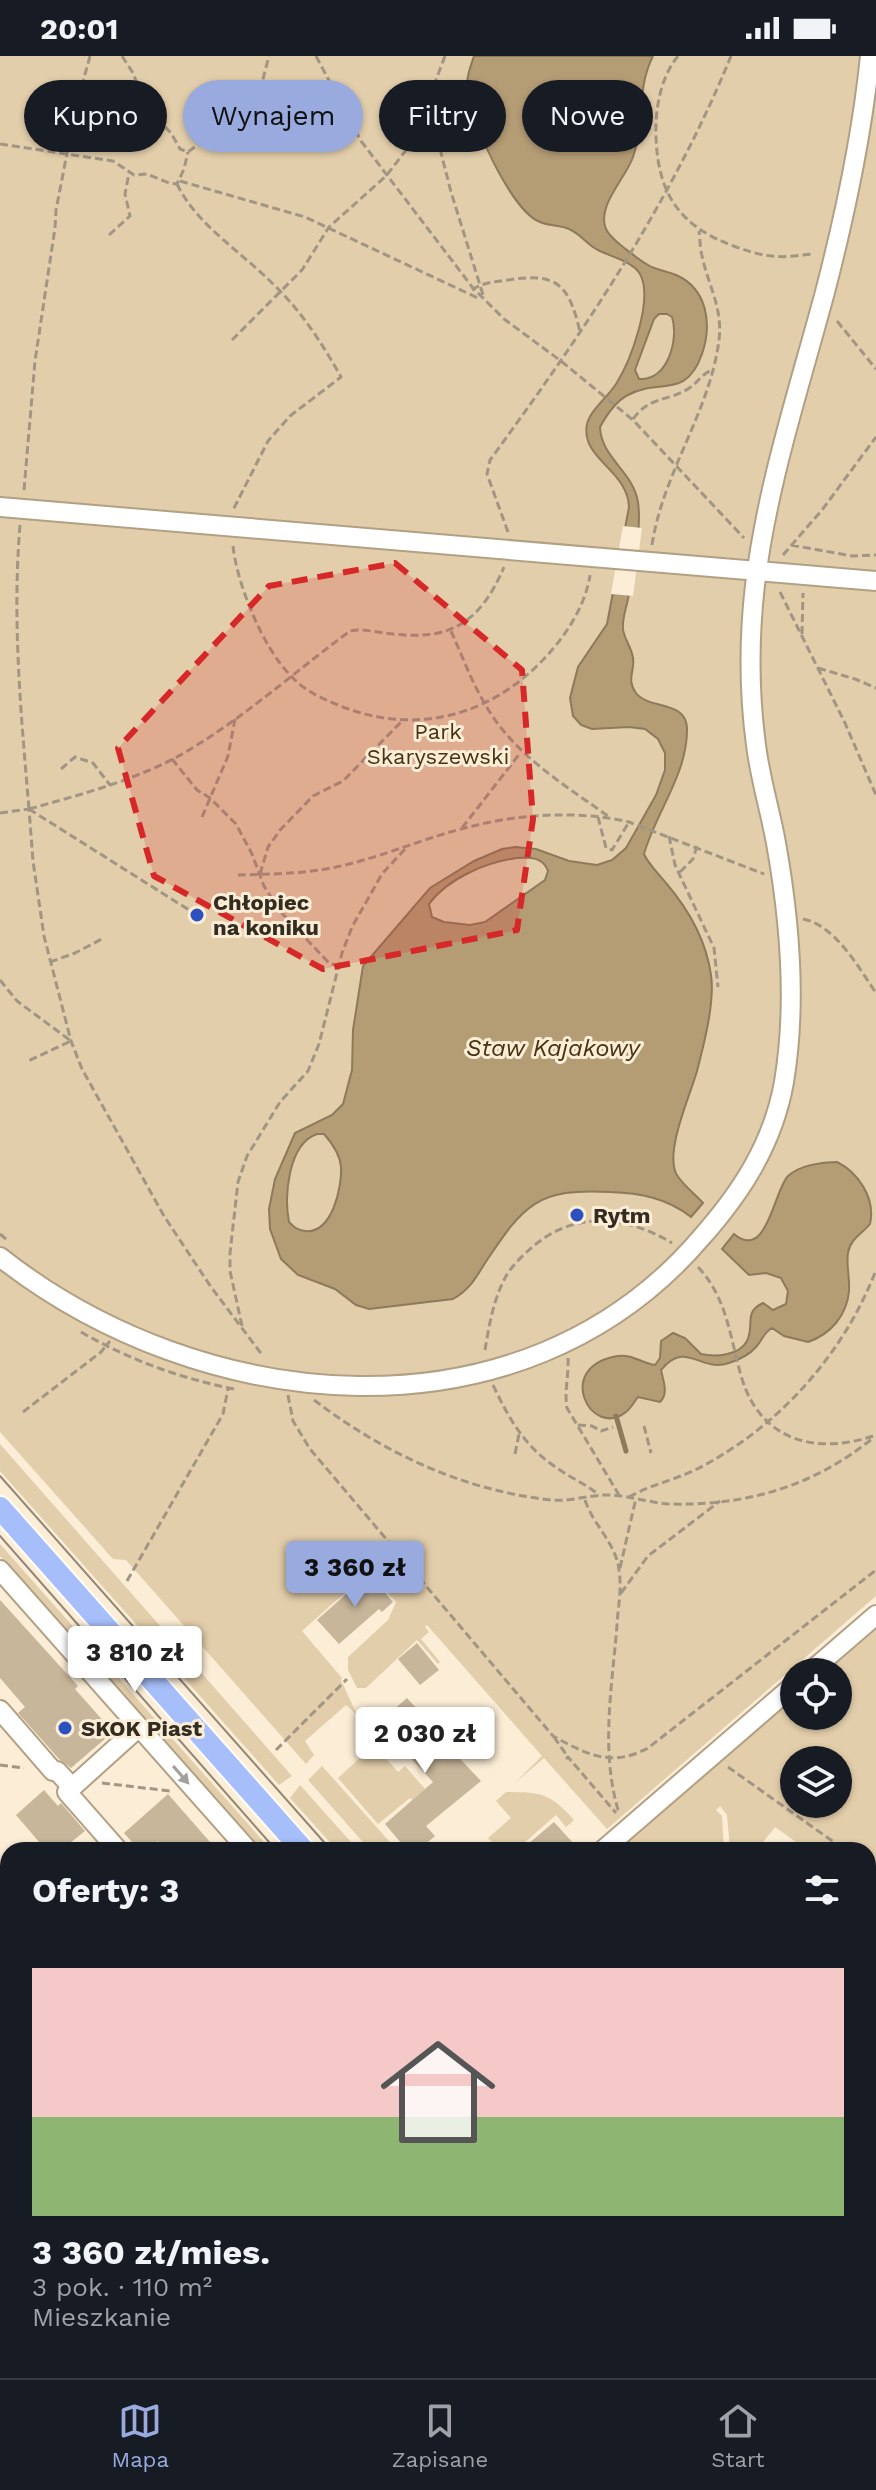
<!DOCTYPE html>
<html lang="pl">
<head>
<meta charset="utf-8">
<style>
  :root { --surface:#171b24; --page:#20242c; --text:#f1f3f6; --muted:#9ea1a6; --line:#363941; --accent:#98aade }
  body { margin:0; font-family:"Work Sans",sans-serif; background:var(--page); color:var(--text); height:100vh; display:flex; flex-direction:column; font-size:30px; white-space:nowrap }
  * { box-sizing:border-box; margin:0 }
  p { font-size:26px; color:var(--muted) }
  .icon { flex:none; width:44px; height:44px; fill:none; stroke:currentColor; stroke-width:2; stroke-linecap:round; stroke-linejoin:round }
  .map { position:relative; flex:1; overflow:hidden }
  .details { position:absolute; left:0px; top:1786px; width:876px; height:536px; display:flex; flex-direction:column; background:var(--surface); border-radius:24px 24px 0 0; box-shadow:0 2px 6px #0004 }
  .details>* { flex:none }
  .guide { position:absolute; left:24px; top:24px; width:828px; height:72px; display:flex; gap:16px }
  .controls { position:absolute; left:780px; top:1602px; display:grid; gap:16px }
  .controls a { display:grid; place-items:center; width:72px; height:72px; border-radius:50%; background:var(--surface); box-shadow:0 2px 6px #0004; font-size:40px }
  .price { position:absolute; translate:-50% -68px; padding:0 18px; border-radius:8px; background:#fff; color:#222; font-size:26px; line-height:52px; filter:drop-shadow(0 2px 4px #0008) }
  .price::after { content:''; position:absolute; left:50%; top:48px; width:24px; height:18px; margin-left:-12px; background:inherit; clip-path:polygon(0 0,100% 0,50% 100%) }
  .price.current { background:var(--accent); color:#111 }
  ul { padding:0; list-style:none }
  li { display:grid; align-content:center; gap:16px; height:424px; padding:0 32px }
  li span { display:grid; place-items:center; height:248px; border-radius:0px; color:#555 }
  li>.icon { margin-inline-start:auto }
  span .icon { width:144px; height:144px; fill:#fffc; stroke-width:1 }
  li b { font-size:34px }
  h2 { display:flex; justify-content:space-between; align-items:center; height:96px; padding:0 32px; font-size:34px }
  .pill { padding:0 28px; border-radius:36px; background:var(--surface); box-shadow:0 2px 6px #0004; font-size:28px; line-height:72px }
  .pill.current { background:var(--accent); color:#111 }
  .status { display:flex; justify-content:space-between; align-items:center; height:56px; padding:0 40px; background:var(--surface); direction:ltr }
  .status svg { height:22px; fill:currentColor }
  .tab-bar { display:flex; justify-content:space-around; align-items:center; height:112px; border-top:2px solid var(--line); background:var(--surface); font-size:22px; color:var(--muted) }
  .tab-bar a { display:grid; justify-items:center; gap:4px }
  .tab-bar .current { color:var(--accent) }
  .map>svg:first-child { display:block }
  .green { fill:#e3ceab; fill-rule:evenodd }
  .water { fill:#b49c75; stroke:#8d7a5c; stroke-width:2; fill-rule:evenodd }
  .pier { fill:#fcedd6 }
  .lines { fill:none; stroke-linecap:round; stroke-linejoin:round }
  .stream { stroke:#8d7a5c; stroke-width:5 }
  .building { fill:#c8b69a }
  .minor-casing { stroke:#b2a084; stroke-width:22 }
  .major-casing { stroke:#fff; stroke-width:26 }
  .path { stroke:#a19584; stroke-width:3; stroke-dasharray:8 4; stroke-linecap:butt }
  .minor { stroke:#fff; stroke-width:18 }
  .major { stroke:#a6bef9; stroke-width:22 }
  .tram { stroke:#918676; stroke-width:2 }
  .oneway { fill:#a3a09b }
  .marked { fill:#d62828; fill-opacity:0.2; stroke:#d62828; stroke-width:6; stroke-dasharray:16 10; stroke-linejoin:round }
  .poi-dot { fill:#2c51c0; stroke:#fcedd6; stroke-width:3 }
  .labels { text-anchor:middle; dominant-baseline:central; stroke-width:6; stroke-linejoin:round; paint-order:stroke }
  .park-label { font-size:22px; fill:#453312; stroke:#fcedd6 }
  .poi-label { font-size:22px; font-weight:bold; fill:#332c21; stroke:#fcedd6; text-anchor:start }
  .water-label { font-size:24px; font-style:italic; fill:#453312; stroke:#fcedd6 }
</style>
</head>
<body>
<div class="status"><b>20:01</b><svg viewBox="0 0 49 12"><path d="M0 12V9h3v3zM5 12V6h3v6zM10 12V3h3v9zM15 12V0h3v12zM26 1h20v11H26zM47 4h2v5h-2z"/></svg></div>
<div class="map">
<svg width="876" height="2322" viewBox="0 0 876 2322">
  <rect width="100%" height="100%" fill="#fcedd6"/>
  <path class="green" d="M0 0H876V1540L607 1773 544 1702 515 1727 542 1700 427 1569 425 1571 429 1576 421 1583 440 1606 438 1608 417 1584 366 1632H357L348 1614V1601L388 1564 396 1546 369 1515 302 1575 342 1622 341 1624 357 1659 346 1649 305 1685 314 1699 306 1708 126 1504 113 1503 0 1376Z
    M0 1388 292 1720 279 1729 0 1415Z
    M0 1488 271 1794H258L0 1500Z
    M876 1571V2322H842L834 2314H868V1794H807L775 1771 757 1794H730L727 1759 720 1750 716 1754 722 1760 724 1794H626L629 1783 794 1641V1660H838V1616H823ZM794 1704H838V1748H794Z
    M374 1689 398 1716 405 1710 425 1733 413 1744 410 1742 378 1768 338 1722Z
    M322 1710 397 1794H370L308 1724Z
    M300 1729 358 1794H337L290 1742Z
    M506 1736C541 1736 550 1737 574 1764L566 1771 556 1759 516 1794H499L488 1782 511 1762 496 1745Z
    M530 2314H689L696 2322H522Z"/>
  <path class="water" d="M474 0H653C636 33 645 68 633 101 626 122 596 150 606 173 609 180 617 186 623 191 631 197 639 204 648 209 656 214 667 215 676 219 708 233 712 269 702 298 686 344 659 322 628 339 616 345 606 360 600 371 601 402 633 415 638 446 642 476 633 513 628 543 626 553 622 563 623 573 624 583 632 592 633 602 635 615 626 624 636 637 649 654 686 644 687 672 688 717 656 756 644 798 649 809 658 817 666 827 689 854 706 883 711 919 715 946 704 988 697 1015 690 1040 667 1090 675 1115 678 1125 695 1138 703 1147L691 1161C667 1142 640 1137 610 1136 538 1132 524 1148 485 1207 476 1222 469 1234 453 1243L369 1253 356 1249 335 1233 298 1219 281 1203 270 1173 269 1153 275 1123 295 1077 332 1059 343 1048 352 1014 353 974 363 910 430 832 474 805 502 793 515 791 536 793 569 805 597 809 612 804 626 792 656 739 665 714V697L658 683 645 673 629 671 592 673 581 669 573 660 570 642 578 611 607 568 629 451C628 414 580 403 587 368 591 353 608 341 616 328 630 306 654 244 640 218 632 205 611 201 598 194 587 189 581 178 569 173 560 169 549 170 540 166 512 156 470 64 467 35 466 22 470 12 474 0ZM659 258H667L672 261C679 283 668 325 639 323L635 314 654 263ZM517 802C530 801 543 801 548 815L545 824 485 866 470 869 444 866 432 861 429 848C448 822 487 806 517 802ZM317 1078H324C332 1087 340 1099 341 1111 342 1132 332 1178 305 1175 297 1174 294 1171 289 1166 284 1140 288 1088 317 1078Z
    M837 1106C857 1116 876 1141 870 1168 862 1178 850 1183 848 1197 846 1209 850 1222 849 1235 847 1259 831 1278 808 1286L784 1280 772 1272C763 1277 763 1284 756 1291 750 1298 738 1304 729 1307 699 1317 687 1283 661 1314 663 1324 669 1338 660 1346L638 1341C634 1346 631 1352 626 1356 591 1384 553 1310 618 1300 632 1298 642 1307 655 1309L660 1302 661 1285 673 1277 685 1282 701 1298C715 1301 739 1300 747 1285 755 1269 743 1256 763 1247L773 1254 786 1248 788 1235 781 1222 766 1217 749 1219 722 1193 734 1178C767 1206 774 1134 788 1120 800 1109 822 1106 837 1106Z"/>
  <path class="pier" d="M623 470 642 472 633 540 611 538Z"/>
  <g class="lines">
    <path class="stream" d="M616 1360 626 1395"/>
  </g>
  <path class="building" d="M369 1518 393 1546 382 1556 379 1553 339 1588 317 1564Z
    M0 1544 78 1630 75 1633 113 1676 71 1712 59 1703 18 1657 25 1651 0 1622Z
    M417 1587 439 1614 420 1629 398 1603Z
    M407 1642 418 1654 416 1656 481 1725 426 1770 435 1780 419 1794H407L385 1768 433 1726 378 1667Z
    M44 1734 58 1750 61 1747 85 1775 70 1787 76 1794H46L16 1759Z
    M168 1738 217 1794H166L158 1785 146 1794H139L124 1777Z
    M554 1766 573 1787 565 1794H521Z"/>
  <g class="lines">
    <defs>
      <path id="minor" d="M0 451 876 525
        M0 1201C202 1360 520 1392 700 1183 741 1137 773 1088 784 1026 797 948 790 865 776 787 770 754 760 722 756 689 749 637 749 581 755 529 767 429 799 333 825 236 845 159 862 80 870 0
        M0 1514 248 1794
        M810 1616 876 1559
        M0 1654 53 1715H57L72 1731
        M118 1794 67 1736 139 1671
        M603 1794 794 1629
        M0 2070 8 2079
        M241 2314 246 2319 251 2314
        M31 2322 39 2314"/>
      <path id="major" d="M0 1452 303 1794
        M762 2314 769 2322"/>
    </defs>
    <use href="#minor" class="minor-casing"/>
    <use href="#major" class="major-casing"/>
    <path class="path" d="M122 0 133 17 146 51 171 77 180 93 188 96 212 78 243 61 259 38 269 0
      M316 0 361 85 473 232 504 263 561 305 633 364 744 482
      M445 0 434 29 432 61 451 136 484 242
      M678 0C660 22 655 54 656 81 658 140 681 171 736 191 748 195 759 199 772 200 785 202 801 199 814 198
      M0 88 113 105 134 119 147 118 169 127 177 128 184 113 188 96
      M180 125 305 161 480 243
      M177 128C196 168 240 195 271 226 300 253 322 287 341 321L290 360 268 385 233 454
      M109 179 130 160 125 138 129 117
      M472 234C483 226 495 226 508 224 558 216 569 229 580 276
      M837 265 876 313
      M232 284 302 214 329 171 386 120 432 61
      M633 363C650 340 666 346 688 333 698 327 700 319 712 314
      M24 434 35 305 55 172 56 154 76 51 90 0
      M20 469C12 565 21 658 29 753
      M508 476 487 418 490 404C583 277 671 147 731 0
      M652 489C663 416 710 356 719 284 723 252 708 229 702 200 700 192 700 183 699 175
      M791 489 852 500 876 499
      M233 490C237 528 263 593 292 621 305 635 321 642 338 649 411 679 484 663 540 607 563 584 585 552 590 519
      M783 499 822 454 876 381
      M780 536 845 667 876 739
      M451 575C462 599 471 625 485 648 513 698 563 728 608 760
      M802 578 803 537
      M818 612 855 623 876 632
      M172 703 197 734 210 742 236 768 252 798 264 830 280 855 329 907 339 910
      M61 713 75 701 93 707 110 729
      M29 753C79 739 129 726 175 702 237 668 293 617 350 575 364 572 379 577 393 578 452 585 481 565 504 511
      M29 753 197 859
      M0 757 29 753 33 805 44 880 71 985 82 1013 164 1160 211 1231 263 1300
      M202 761 228 700 235 663
      M598 761 606 792 612 794 629 766
      M462 772 521 696
      M669 780 675 809 714 892 718 931
      M680 816 693 803 697 790
      M260 818 268 791 281 773 313 740 343 725 403 664
      M238 819C270 818 304 818 336 811 380 802 421 783 465 772 516 758 578 754 629 766L764 818
      M803 863C835 869 859 912 876 937
      M50 906 75 897 102 883
      M0 924 17 945 71 985 26 1006
      M0 1178 7 1184
      M698 1211C728 1243 730 1283 742 1323 762 1387 819 1399 876 1379
      M242 1270 230 1215V1197L238 1126 247 1100 280 1046 308 1015 319 988 342 897 352 871 382 818 405 793
      M81 1276C130 1304 179 1322 234 1333
      M485 1294C489 1270 493 1245 505 1222 510 1212 520 1202 529 1194 571 1155 624 1158 672 1187
      M568 1302C569 1319 564 1336 567 1352L619 1439
      M493 1329C509 1363 525 1391 557 1412 571 1422 586 1428 599 1439
      M288 1339 293 1365 310 1393 553 1680C586 1698 611 1712 648 1692L876 1514
      M314 1344C384 1397 462 1434 551 1444 572 1446 591 1438 611 1439 631 1440 650 1447 670 1448 747 1450 814 1430 873 1382
      M23 1356 101 1296 110 1285
      M578 1369 592 1370 601 1375 613 1371
      M644 1370 651 1397
      M515 1398 519 1378
      M629 1441C650 1429 675 1424 697 1413 778 1372 844 1298 876 1214
      M585 1444C593 1469 616 1487 619 1514 622 1533 618 1551 617 1569 612 1632 600 1696 619 1757
      M620 1512 636 1442
      M127 1525 223 1358 228 1333
      M621 1537 648 1500 720 1445
      M554 1681 568 1701
      M276 1694 347 1623
      M566 1703 568 1701 616 1757
      M0 1709 24 1712
      M728 1711 845 1794
      M102 1727 170 1735
      M868 1810 876 1816
      M868 1895 876 1885
      M868 1917 876 1906
      M868 1996 876 1988
      M868 2062 876 2063
      M0 2230 8 2222
      M868 2235 876 2239
      M868 2264 876 2257
      M0 2310 8 2302
      M204 2314 211 2322
      M414 2314 418 2322
      M79 2322 87 2314
      M510 2322 519 2314
      M609 2322 618 2314"/>
    <use href="#minor" class="minor"/>
    <use href="#major" class="major"/>
    <path class="tram" d="M0 1420 331 1794
      M0 1480 276 1794
      M734 2314 741 2322
      M789 2314 796 2322"/>
  </g>
  <defs><path id="oneway-solid" d="M-6-.8H1V-3.2L6.5 0L1 3.2V.8H-6Z" transform="scale(2)"/></defs>
  <use class="oneway" href="#oneway-solid" transform="translate(181 1719) rotate(49)"/>
  <path class="marked" d="M395 507 522 614 533 763 517 874 323 913 154 820 118 692 269 530Z"/>
  <g class="poi-dot">
    <circle cx="197" cy="859" r="8"/>
    <circle cx="577" cy="1159" r="8"/>
    <circle cx="65" cy="1672" r="8"/>
  </g>
  <g class="labels">
    <g class="park-label">
      <text x="438" y="675">Park<tspan x="438" dy="25">Skaryszewski</tspan></text>
    </g>
    <g class="poi-label">
      <text x="213" y="846">Chłopiec<tspan x="213" dy="25">na koniku</tspan></text>
      <text x="593" y="1159">Rytm</text>
      <text x="81" y="1672">SKOK Piast</text>
    </g>
    <g class="water-label">
      <text x="553" y="992">Staw Kajakowy</text>
    </g>
  </g>
</svg>
<div class="controls">
<a><svg class="icon" aria-label="locate" viewBox="0 0 24 24"><circle cx="12" cy="12" r="6"/><path d="M12 2v4M12 18v4M2 12h4M18 12h4"/></svg></a>
<a><svg class="icon" aria-label="layers" viewBox="0 0 24 24"><path d="M12 4l9 5-9 5-9-5zM3 14l9 5 9-5"/></svg></a>
</div>
<b class="price current" style="left:355px;top:1553px">3 360 zł</b>
<b class="price" style="left:135px;top:1638px">3 810 zł</b>
<b class="price" style="left:425px;top:1719px">2 030 zł</b>
<div class="guide">
<a class="pill">Kupno</a>
<a class="pill current">Wynajem</a>
<a class="pill">Filtry</a>
<a class="pill">Nowe</a>
</div>
<section class="details">
<h2>Oferty: 3<svg class="icon" aria-label="filters" viewBox="0 0 24 24"><path d="M4 7h16M4 17h16"/><circle cx="9" cy="7" r="2"/><circle cx="15" cy="17" r="2"/></svg></h2>
<ul>
<li><span style="background:linear-gradient(#f6c9c9 60%,#8fb573 0)"><svg class="icon" aria-label="home" viewBox="0 0 24 24"><path d="M3 11l9-7 9 7M6 9v11h12V9"/></svg></span><div><b>3 360 zł/mies.</b><p>3 pok. · 110 m²</p><p>Mieszkanie</p></div></li>
</ul>
</section>
</div>
<nav class="tab-bar">
<a class="current"><svg class="icon" aria-label="map" viewBox="0 0 24 24"><path d="M3 6l6-2 6 2 6-2v14l-6 2-6-2-6 2zM9 4v14M15 6v14"/></svg>Mapa</a>
<a><svg class="icon" aria-label="saved" viewBox="0 0 24 24"><path d="M7 4h10v16l-5-4-5 4z"/></svg>Zapisane</a>
<a><svg class="icon" aria-label="home" viewBox="0 0 24 24"><path d="M3 11l9-7 9 7M6 9v11h12V9"/></svg>Start</a>
</nav>
</body>
</html>
